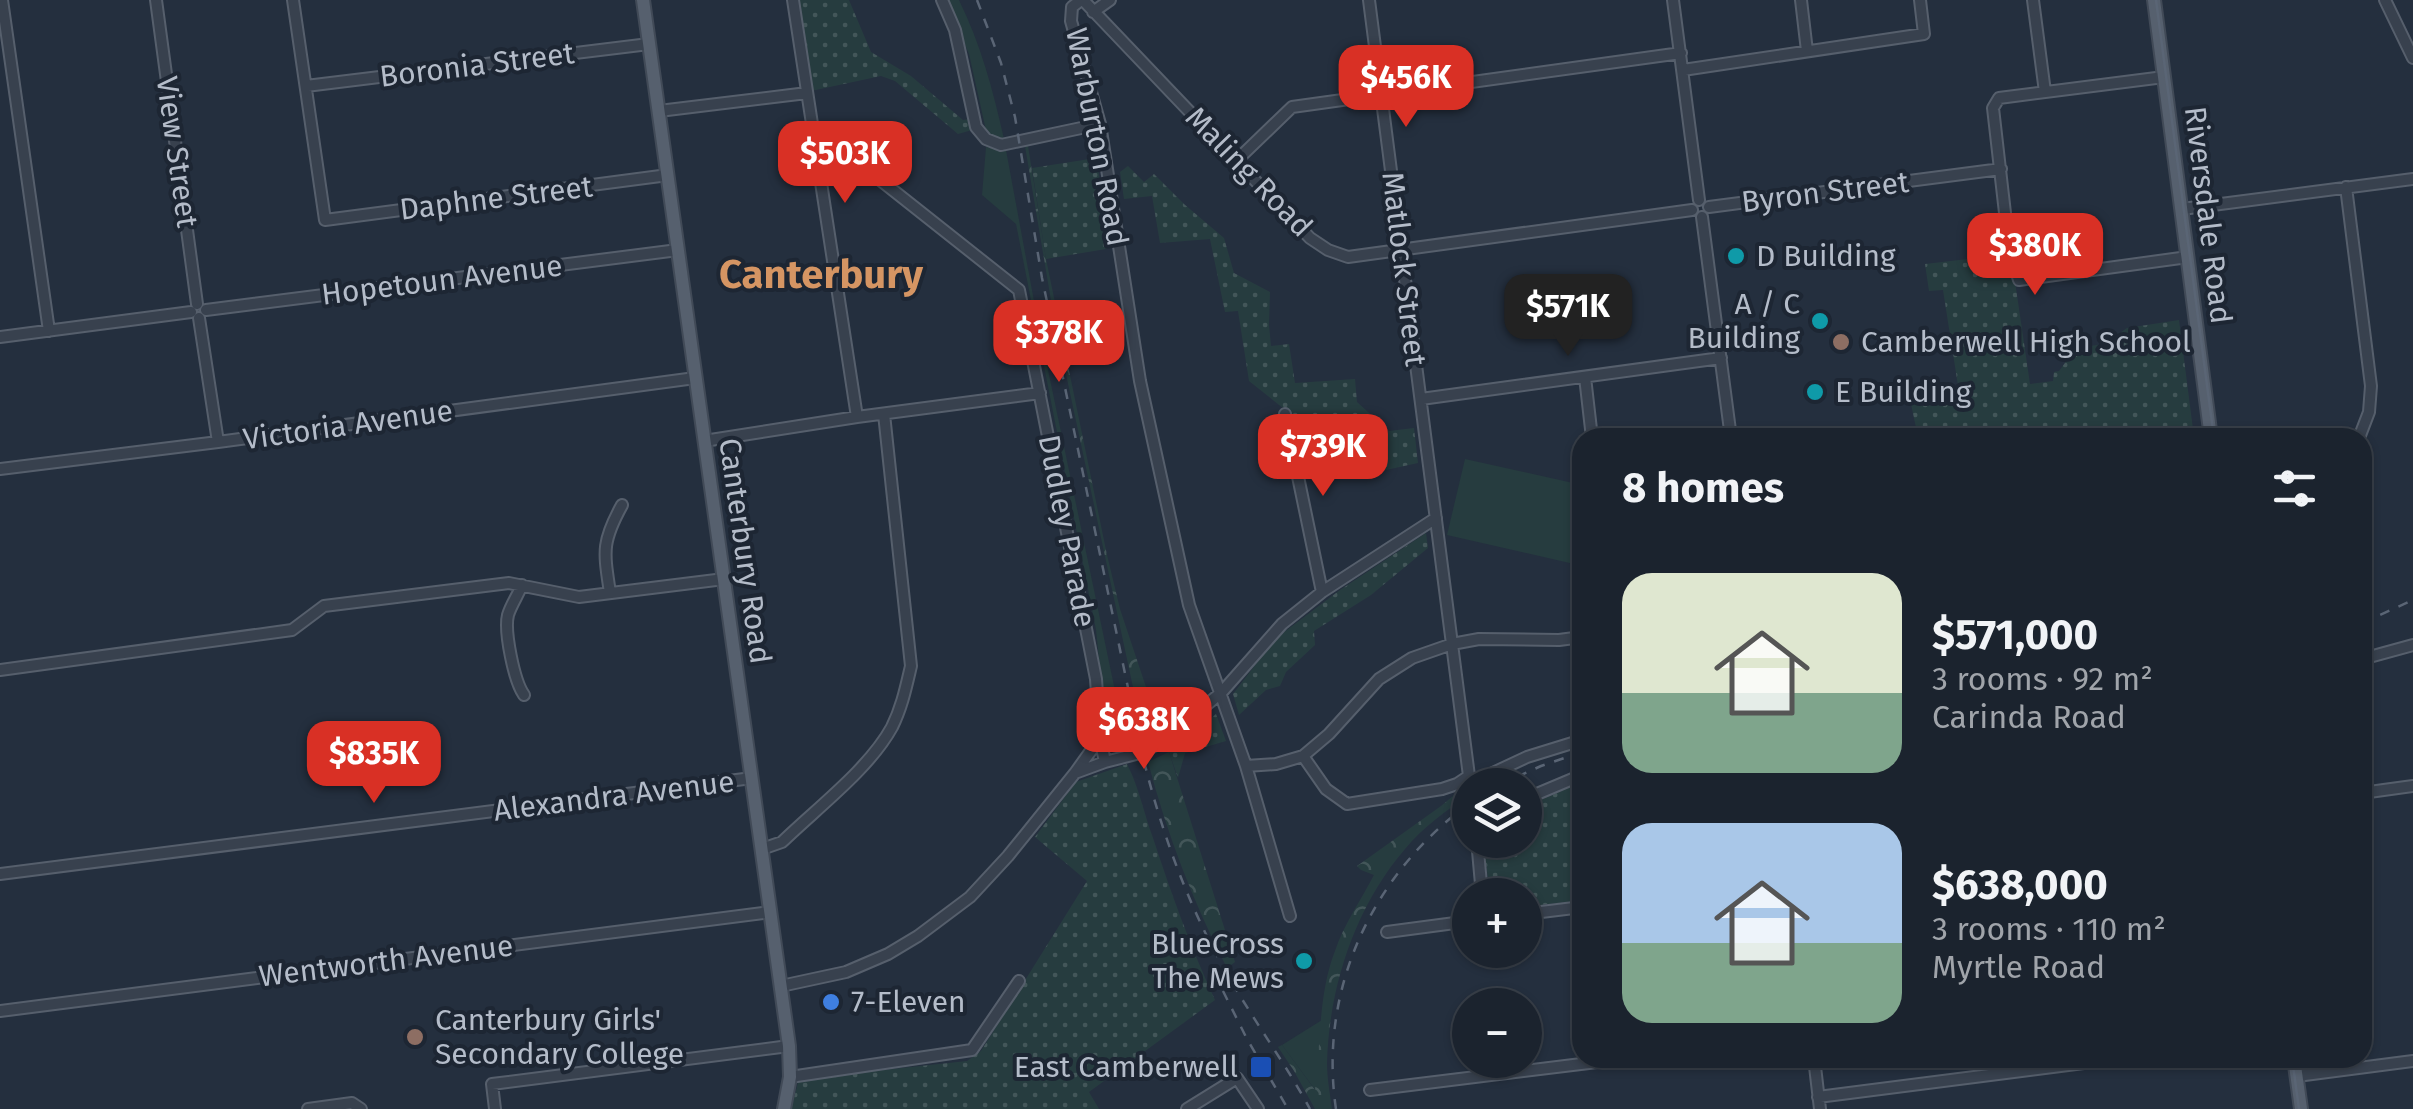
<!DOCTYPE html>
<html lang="en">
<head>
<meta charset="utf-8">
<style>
  :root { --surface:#1b232e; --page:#282f3a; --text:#f1f3f6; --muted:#a0a4aa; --line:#39404a; --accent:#d93025 }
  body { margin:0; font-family:"Fira Sans",sans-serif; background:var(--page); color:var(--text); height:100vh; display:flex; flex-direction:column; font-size:38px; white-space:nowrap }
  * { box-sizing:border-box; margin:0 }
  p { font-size:32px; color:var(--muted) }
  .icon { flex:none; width:55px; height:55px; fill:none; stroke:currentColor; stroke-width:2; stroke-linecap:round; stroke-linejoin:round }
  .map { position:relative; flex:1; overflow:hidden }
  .side { position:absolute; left:1572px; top:428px; width:800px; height:640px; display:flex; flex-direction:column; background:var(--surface); border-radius:30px; box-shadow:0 2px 8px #0004,0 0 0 2px var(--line) }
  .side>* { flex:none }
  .controls { position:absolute; left:1452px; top:768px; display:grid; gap:20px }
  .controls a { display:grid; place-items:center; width:90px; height:90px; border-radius:50%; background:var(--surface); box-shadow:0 2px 8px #0004,0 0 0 2px var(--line); font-size:50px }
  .price { position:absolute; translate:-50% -85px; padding:0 22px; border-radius:20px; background:var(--accent); color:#fff; font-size:32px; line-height:65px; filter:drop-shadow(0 2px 5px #0008) }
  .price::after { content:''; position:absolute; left:50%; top:60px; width:30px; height:22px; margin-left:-15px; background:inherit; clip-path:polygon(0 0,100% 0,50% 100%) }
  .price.active { background:#222; color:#fff }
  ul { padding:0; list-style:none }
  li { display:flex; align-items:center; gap:30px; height:250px; padding:0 50px }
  li span { display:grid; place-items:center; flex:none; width:280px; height:200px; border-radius:30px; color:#555 }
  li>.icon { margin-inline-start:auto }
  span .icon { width:120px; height:120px; fill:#fffc; stroke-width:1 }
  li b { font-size:42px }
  h2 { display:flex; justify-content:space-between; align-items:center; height:120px; padding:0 50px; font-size:42px }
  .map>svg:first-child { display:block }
  .grass { fill:#263c3f }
  .forest { fill:url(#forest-crowns) }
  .park { fill:url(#park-dots) }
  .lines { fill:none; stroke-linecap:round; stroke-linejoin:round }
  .minor-casing { stroke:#565f6c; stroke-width:14 }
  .major-casing { stroke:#414a57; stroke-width:16 }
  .minor { stroke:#38414e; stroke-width:10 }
  .major { stroke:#56606e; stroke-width:12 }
  .tram { stroke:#5a6575; stroke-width:2.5 }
  .rail { stroke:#5a6575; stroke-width:2.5; stroke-dasharray:10 10; stroke-linecap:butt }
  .culture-dot { fill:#0f9aa8; stroke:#1d2633; stroke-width:4 }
  .education-dot { fill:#8d6e63; stroke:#1d2633; stroke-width:4 }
  .shop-dot { fill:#3f7fe0; stroke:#1d2633; stroke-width:4 }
  .transit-dot { fill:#1a4fb4; stroke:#1d2633; stroke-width:4 }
  .labels { text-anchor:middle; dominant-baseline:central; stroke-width:8; stroke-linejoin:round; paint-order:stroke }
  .street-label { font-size:30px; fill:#b4bcc9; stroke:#1d2633 }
  .poi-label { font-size:30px; fill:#b4bcc9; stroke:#1d2633; text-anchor:start }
  .district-label { font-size:40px; font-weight:bold; fill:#d59563; stroke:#1d2633 }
</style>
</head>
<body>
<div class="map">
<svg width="2413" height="1109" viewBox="0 0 2413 1109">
  <defs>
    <pattern id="forest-crowns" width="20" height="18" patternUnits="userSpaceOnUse" patternTransform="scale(2.5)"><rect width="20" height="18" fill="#263c3f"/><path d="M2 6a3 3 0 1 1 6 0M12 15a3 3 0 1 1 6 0" fill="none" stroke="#435659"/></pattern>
    <pattern id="park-dots" width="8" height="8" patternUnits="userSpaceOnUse" patternTransform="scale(2.5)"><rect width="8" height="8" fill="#263c3f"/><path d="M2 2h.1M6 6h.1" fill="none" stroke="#435659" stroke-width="1.8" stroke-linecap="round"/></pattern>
  </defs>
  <rect width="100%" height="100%" fill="#242f3e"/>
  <path class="grass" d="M946 0H959C981 45 993 90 1004 139L987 135 969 54Z
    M986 147 1006 150 1037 317 1127 748C1114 750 1108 746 1103 734L1106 727 1096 630 1016 224 982 195Z
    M1465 459 1582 485V525L1574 564 1447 535Z
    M1322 1020 1316 1091 1282 1045Z"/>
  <path class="forest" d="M1025 146H1028L1046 259 1107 555 1120 609 1162 735 1145 743 1054 318Z
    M1169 752 1235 962 1227 968C1193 902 1167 834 1148 762Z
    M1460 790 1469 795C1446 811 1423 827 1405 849 1355 907 1329 987 1327 1063 1327 1078 1330 1094 1332 1109H1315L1294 1071 1278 1047 1282 1045 1315 1090C1321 1044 1318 995 1335 951 1344 924 1361 900 1374 875L1361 870 1357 866 1441 806Z"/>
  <path class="park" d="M799 0H849L871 52 911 76 963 120 969 119 972 130 958 134 895 81 881 76 811 91Z
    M1096 158 1112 248 1046 259 1032 168Z
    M1128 166 1144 182 1154 174 1184 204 1224 238 1234 273 1270 292 1269 325 1271 346 1289 344 1295 383 1355 379 1357 402 1389 431 1414 428 1418 463 1363 475 1359 455 1366 451 1361 435 1332 425 1298 420 1249 381 1238 311 1225 312 1210 239 1160 243 1152 196 1124 199 1120 172Z
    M2011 254 2030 384 2053 381 2054 372 2059 371 2076 348 2104 344 2127 328 2179 320 2194 437H1918L1911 404 1930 397 1959 392 1943 290 1929 291 1925 264Z
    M1426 533 1428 548 1371 595 1314 631 1315 645 1286 672 1280 686 1266 690 1239 715 1233 694 1275 639 1340 590Z
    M1216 714 1226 741 1185 753 1178 778 1169 752Z
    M1127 764C1139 787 1144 814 1153 838 1171 893 1191 948 1215 1000L1089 1092 1099 1109H791L799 1079 967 1061 981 1051 1087 881 1035 837 1076 782Z
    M1582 782V900L1525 907V895H1490L1484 847 1487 840H1525V807Z"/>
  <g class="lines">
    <defs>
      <path id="minor" d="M2 0 49 331
        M156 0 197 304
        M293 0 325 220 668 175
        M793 0 857 417
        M942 0 955 30 976 127 986 139 1001 145 1100 124
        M1081 0 1072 7 1071 21 1100 124 1140 381 1189 605 1246 766 1290 916
        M1083 0 1310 238 1328 250 1348 257 1692 210
        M1369 0 1469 776
        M1673 0 1699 200
        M1801 0 1807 51
        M2033 0 2045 92
        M2385 0 2413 58
        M1093 12 1110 0
        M1683 70 1924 34 1920 0
        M2164 77 1999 98 1993 108 2009 248 2019 280 2188 257
        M306 86 649 44
        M659 111 807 93
        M812 126 1019 290 1096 679 1100 738 1105 762
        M1237 160 1292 107 1681 53
        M2346 187 2371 386 2369 412 2359 438
        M1709 207 2001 169
        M2182 209 2413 179
        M1702 217 1731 438
        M206 310 678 250
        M199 318 218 442
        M0 337 191 312
        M1585 377 1592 438
        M1421 399 1721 358
        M1285 414 1322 592
        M704 441 857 417 1040 393
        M0 469 218 442 695 378
        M522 585C518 595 511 605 508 615 504 631 514 681 524 695
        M610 593C604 552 601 543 622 505
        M2362 659 2413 645
        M0 670 292 630 324 606 509 583 579 597 724 579
        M1303 756 1326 789 1347 804 1442 789 1457 784 1469 776
        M1246 766 1276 764 1303 756 1329 734 1379 679 1412 658 1452 644 1479 639 1559 640 1582 637
        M1075 773 1100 738
        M1469 776 1478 780 1527 757 1582 740
        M2362 793 2413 786
        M1525 799 1582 775
        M1477 840 1482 895
        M762 849 782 842C817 808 869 769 892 727 902 707 906 687 911 666L884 414
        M0 874 752 778
        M1525 914 1582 907
        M1387 932 1470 921
        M781 986 846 972 888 954 918 936 970 897 1008 856 1075 773 1105 762 1140 753 1158 744 1221 693 1282 624 1322 592 1436 518
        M0 1011 771 912
        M1814 1058 1820 1109
        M2297 1076 2413 1061
        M790 1077 972 1050 1019 981
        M1370 1090 1630 1058
        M1818 1097 2123 1058
        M308 1109 352 1103 361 1109
        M495 1109 492 1084 789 1046
        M1187 1109 1237 1078 1258 1109"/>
      <path id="major" d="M643 0 789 1046 790 1077 784 1109
        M2154 0 2211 438
        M2294 1058 2301 1109"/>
    </defs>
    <use href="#minor" class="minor-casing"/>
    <use href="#major" class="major-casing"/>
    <use href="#minor" class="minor"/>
    <use href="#major" class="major"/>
    <path class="tram" d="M2156 0 2214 438
      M2292 1058 2299 1109"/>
    <path class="rail" d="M977 0 1001 63 1015 117 1042 278 1140 745C1158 821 1183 894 1221 963 1248 1013 1283 1059 1310 1109
      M2362 623 2413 600
      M1499 785 1541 766 1582 752
      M1223 991 1247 1039 1288 1109
      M1336 1109C1318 989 1373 873 1470 803"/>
  </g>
  <g class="culture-dot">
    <circle cx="1736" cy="256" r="10"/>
    <circle cx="1820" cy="321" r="10"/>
    <circle cx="1815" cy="392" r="10"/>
    <circle cx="1304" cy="961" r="10"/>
  </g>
  <g class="education-dot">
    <circle cx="1841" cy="342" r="10"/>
    <circle cx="415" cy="1037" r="10"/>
  </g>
  <circle class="shop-dot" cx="831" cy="1002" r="10"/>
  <rect class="transit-dot" x="1249" y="1055" width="24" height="24" rx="5"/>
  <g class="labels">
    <g class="street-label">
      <text transform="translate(477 65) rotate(-7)">Boronia Street</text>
      <text transform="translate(1097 137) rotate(79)">Warburton Road</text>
      <text transform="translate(177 152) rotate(82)">View Street</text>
      <text transform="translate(1249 172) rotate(46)">Maling Road</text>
      <text transform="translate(1825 192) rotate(-7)">Byron Street</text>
      <text transform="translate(496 198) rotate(-7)">Daphne Street</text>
      <text transform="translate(2208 215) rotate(83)">Riversdale Road</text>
      <text transform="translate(1404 269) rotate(83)">Matlock Street</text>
      <text transform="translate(442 280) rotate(-7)">Hopetoun Avenue</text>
      <text transform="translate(348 425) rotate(-8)">Victoria Avenue</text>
      <text transform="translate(1067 531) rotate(79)">Dudley Parade</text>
      <text transform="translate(745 551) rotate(82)">Canterbury Road</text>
      <text transform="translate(614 796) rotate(-7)">Alexandra Avenue</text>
      <text transform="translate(386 961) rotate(-7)">Wentworth Avenue</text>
    </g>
    <g class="poi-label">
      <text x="1756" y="256">D Building</text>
      <text x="1800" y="304" text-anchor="end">A / C<tspan x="1800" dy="34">Building</tspan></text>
      <text x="1861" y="342">Camberwell High School</text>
      <text x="1835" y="392">E Building</text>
      <text x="1284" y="944" text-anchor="end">BlueCross<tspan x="1284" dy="34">The Mews</tspan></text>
      <text x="851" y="1002">7-Eleven</text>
      <text x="435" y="1020">Canterbury Girls'<tspan x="435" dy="34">Secondary College</tspan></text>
      <text x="1238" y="1067" text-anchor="end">East Camberwell</text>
    </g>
    <g class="district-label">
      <text x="821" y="275">Canterbury</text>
    </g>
  </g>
</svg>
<div class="controls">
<a><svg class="icon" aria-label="layers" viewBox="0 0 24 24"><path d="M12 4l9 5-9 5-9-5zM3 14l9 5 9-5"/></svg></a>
<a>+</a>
<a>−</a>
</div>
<b class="price" style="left:1406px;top:130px">$456K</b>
<b class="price" style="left:845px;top:206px">$503K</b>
<b class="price" style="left:2035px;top:298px">$380K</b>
<b class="price active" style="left:1568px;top:359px">$571K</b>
<b class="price" style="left:1059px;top:385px">$378K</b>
<b class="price" style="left:1323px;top:499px">$739K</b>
<b class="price" style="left:1144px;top:772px">$638K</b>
<b class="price" style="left:374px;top:806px">$835K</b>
<section class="side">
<h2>8 homes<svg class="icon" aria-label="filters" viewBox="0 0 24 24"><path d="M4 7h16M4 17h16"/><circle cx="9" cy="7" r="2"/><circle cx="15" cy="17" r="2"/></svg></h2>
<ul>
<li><span style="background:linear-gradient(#dfe7d0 60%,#7fa58c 0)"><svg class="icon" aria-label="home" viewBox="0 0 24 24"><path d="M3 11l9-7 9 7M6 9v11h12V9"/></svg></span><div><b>$571,000</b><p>3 rooms · 92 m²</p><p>Carinda Road</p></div></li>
<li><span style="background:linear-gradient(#a9c7e8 60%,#7fa58c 0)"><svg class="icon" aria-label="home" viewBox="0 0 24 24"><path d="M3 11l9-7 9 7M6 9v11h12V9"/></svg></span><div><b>$638,000</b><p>3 rooms · 110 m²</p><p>Myrtle Road</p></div></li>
</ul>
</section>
</div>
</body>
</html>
